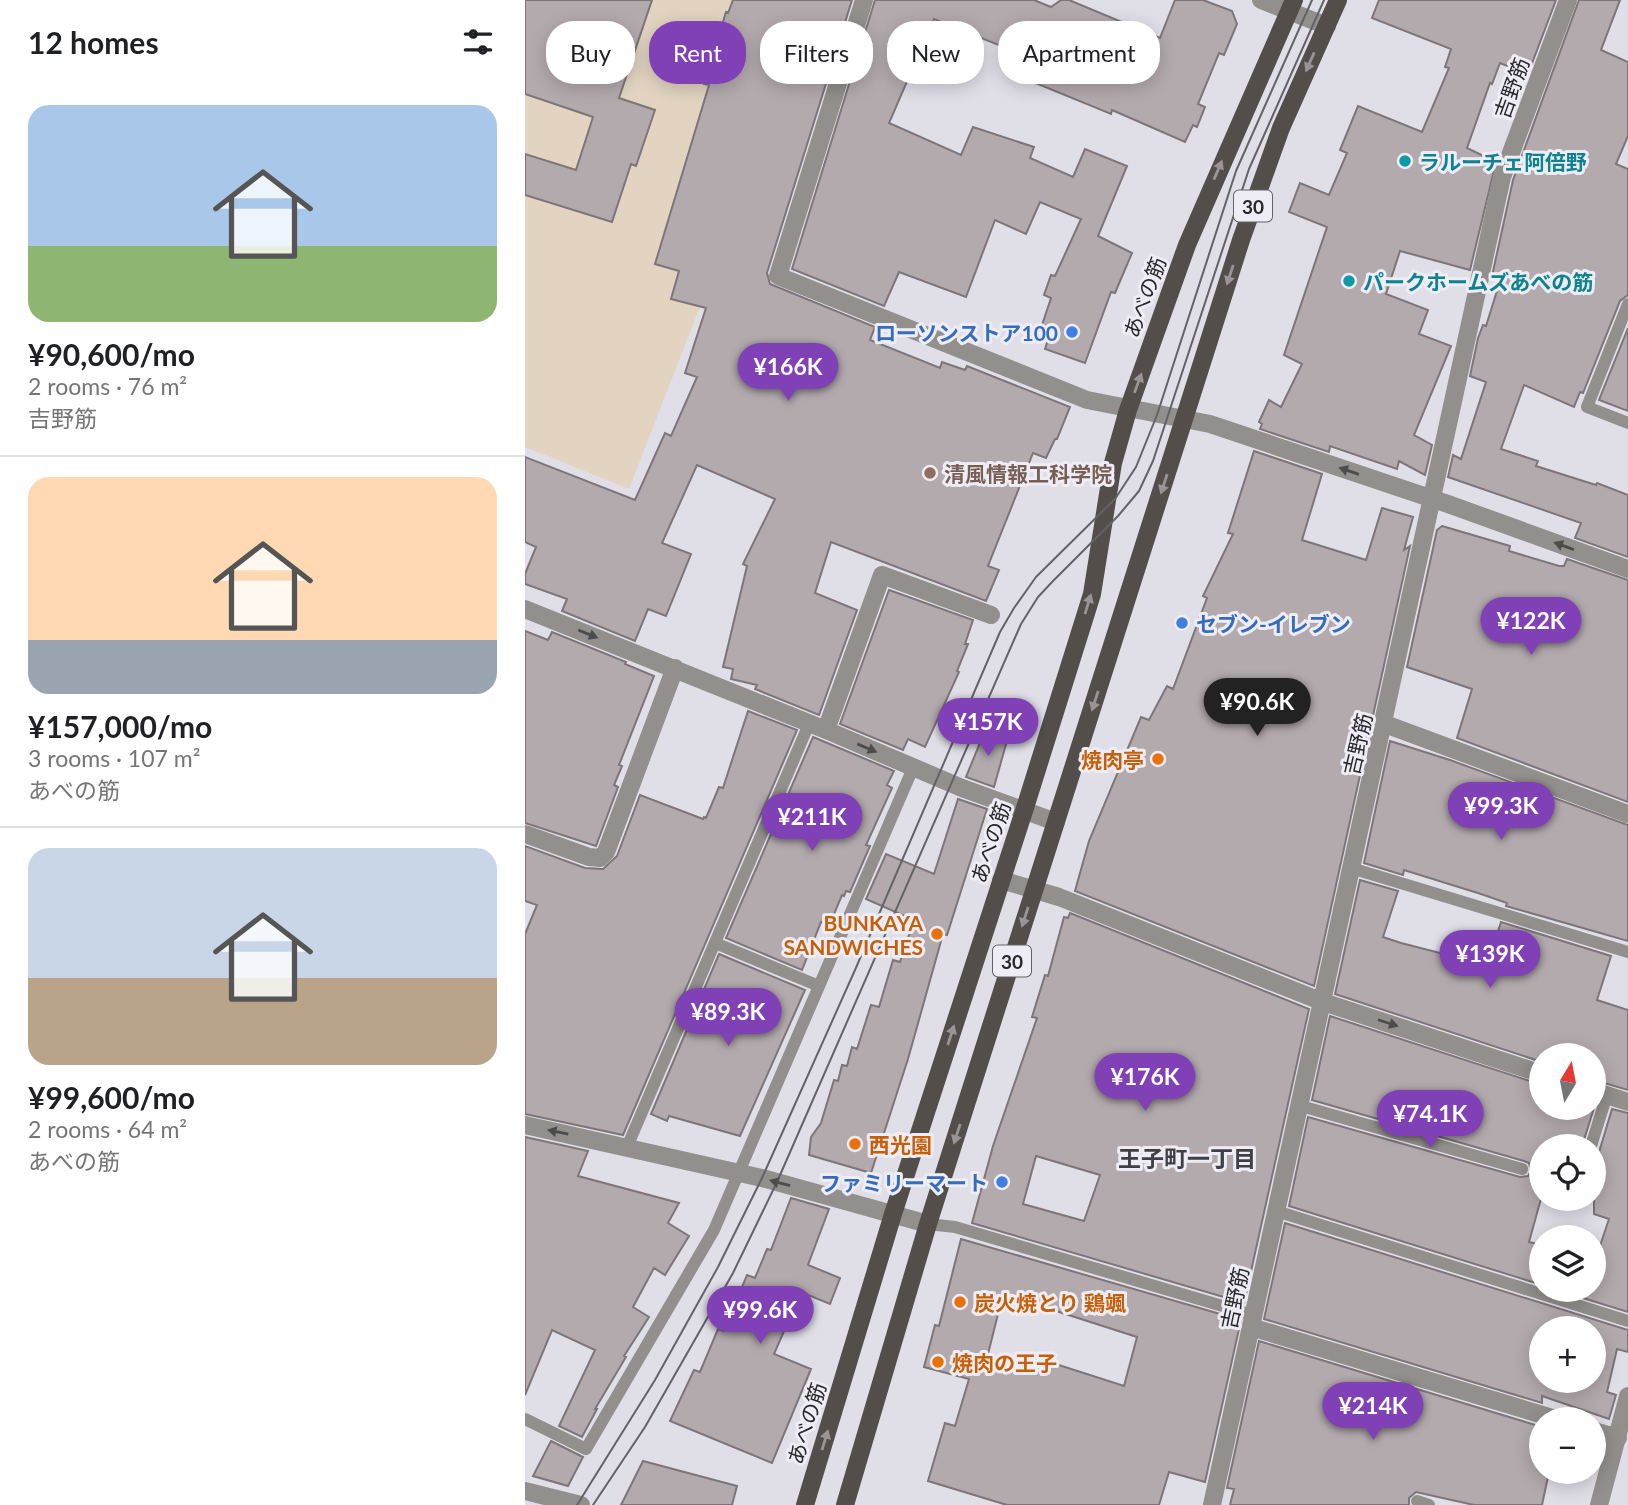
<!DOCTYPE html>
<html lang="en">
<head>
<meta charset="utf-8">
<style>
  :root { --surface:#fff; --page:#f2f2f2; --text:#202124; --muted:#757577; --line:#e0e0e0; --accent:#8041b6 }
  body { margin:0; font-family:Lato,"Noto Sans JP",sans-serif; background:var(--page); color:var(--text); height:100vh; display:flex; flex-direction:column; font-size:26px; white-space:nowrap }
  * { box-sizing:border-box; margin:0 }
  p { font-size:23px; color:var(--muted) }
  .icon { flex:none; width:38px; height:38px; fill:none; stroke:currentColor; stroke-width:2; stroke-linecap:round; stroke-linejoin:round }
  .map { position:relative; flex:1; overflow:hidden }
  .sheet { display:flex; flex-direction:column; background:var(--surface); width:525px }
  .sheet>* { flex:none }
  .guide { position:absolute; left:21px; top:21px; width:665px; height:63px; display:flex; gap:14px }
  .needle { width:46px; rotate:10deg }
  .tools { position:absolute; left:1004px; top:1043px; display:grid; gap:14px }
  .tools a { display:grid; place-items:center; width:77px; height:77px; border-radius:50%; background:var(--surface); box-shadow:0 4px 18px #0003; font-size:35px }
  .price { position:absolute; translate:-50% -60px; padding:0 16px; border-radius:24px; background:var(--accent); color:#fff; font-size:23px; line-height:46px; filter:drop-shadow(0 2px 4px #0008) }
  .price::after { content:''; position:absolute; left:50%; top:42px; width:21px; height:16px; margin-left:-10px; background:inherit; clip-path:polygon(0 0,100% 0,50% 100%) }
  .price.on { background:#222; color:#fff }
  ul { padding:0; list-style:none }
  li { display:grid; align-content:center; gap:14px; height:371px; padding:0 28px }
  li+li { border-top:2px solid var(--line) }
  li span { display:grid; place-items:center; height:217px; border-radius:21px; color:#555 }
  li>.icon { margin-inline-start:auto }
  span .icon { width:126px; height:126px; fill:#fffc; stroke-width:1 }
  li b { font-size:30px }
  h2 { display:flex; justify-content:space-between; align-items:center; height:84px; padding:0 28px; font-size:30px }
  .pill { padding:0 24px; border-radius:28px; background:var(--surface); box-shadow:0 4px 18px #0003; font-size:24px; line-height:63px }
  .pill.on { background:var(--accent); color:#fff }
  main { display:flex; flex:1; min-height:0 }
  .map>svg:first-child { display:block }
  .education { fill:#e2d4c1 }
  .building { fill:#b3aaae; stroke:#7d7579; stroke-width:2; fill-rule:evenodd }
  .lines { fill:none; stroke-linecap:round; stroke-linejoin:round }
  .service { stroke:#928f8d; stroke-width:12 }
  .minor { stroke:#928f8d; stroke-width:18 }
  .primary { stroke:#534e4a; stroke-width:18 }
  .tram { stroke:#636367; stroke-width:2 }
  .oneway { fill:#999596 }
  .oneway2 { fill:#4d4c4d }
  .culture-dot { fill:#0f9aa8; stroke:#eeecf4; stroke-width:2.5 }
  .shop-dot { fill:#3f7fe0; stroke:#eeecf4; stroke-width:2.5 }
  .education-dot { fill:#8d6e63; stroke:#eeecf4; stroke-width:2.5 }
  .food-dot { fill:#e8710a; stroke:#eeecf4; stroke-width:2.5 }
  .labels { text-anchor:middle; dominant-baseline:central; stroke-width:6; stroke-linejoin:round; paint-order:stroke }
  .shield { fill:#eeecf4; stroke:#636367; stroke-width:2 }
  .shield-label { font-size:19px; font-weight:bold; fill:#28282b }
  .street-label { font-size:21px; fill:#28282b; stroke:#eeecf4 }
  .culture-label { font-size:21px; font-weight:bold; fill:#0d838f; stroke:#eeecf4; text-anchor:start }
  .shop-label { font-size:21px; font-weight:bold; fill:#366cbe; stroke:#eeecf4; text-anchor:end }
  .education-label { font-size:21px; font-weight:bold; fill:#785e54; stroke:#eeecf4; text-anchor:start }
  .food-label { font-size:21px; font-weight:bold; fill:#c56008; stroke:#eeecf4; text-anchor:start }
  .neighbourhood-label { font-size:23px; font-weight:bold; fill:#403f46; stroke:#eeecf4 }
</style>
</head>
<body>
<main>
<section class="sheet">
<h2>12 homes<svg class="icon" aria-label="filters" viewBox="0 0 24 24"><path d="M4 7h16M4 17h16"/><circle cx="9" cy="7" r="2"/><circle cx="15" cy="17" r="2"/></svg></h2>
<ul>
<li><span style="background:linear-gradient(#a9c7e8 65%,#8fb573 0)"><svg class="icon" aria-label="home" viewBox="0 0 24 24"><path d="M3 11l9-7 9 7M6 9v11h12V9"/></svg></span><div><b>¥90,600/mo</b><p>2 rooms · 76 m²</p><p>吉野筋</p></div></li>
<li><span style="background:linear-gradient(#ffd9b3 75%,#9aa5b1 0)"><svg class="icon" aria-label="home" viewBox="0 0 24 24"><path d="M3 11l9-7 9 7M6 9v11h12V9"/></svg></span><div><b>¥157,000/mo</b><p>3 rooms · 107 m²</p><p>あべの筋</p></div></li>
<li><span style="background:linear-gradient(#c9d6e8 60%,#b9a48a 0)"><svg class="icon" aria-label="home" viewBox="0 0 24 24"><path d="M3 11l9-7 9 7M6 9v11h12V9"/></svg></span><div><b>¥99,600/mo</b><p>2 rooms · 64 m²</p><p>あべの筋</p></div></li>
</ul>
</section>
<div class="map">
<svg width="1103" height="1505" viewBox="0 0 1103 1505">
  <rect width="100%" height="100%" fill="#e0dfe7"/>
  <path class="education" d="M0 0H275L208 222 104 489 0 447Z"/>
  <path class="building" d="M0 0H127L94 98 130 110 111 166 106 164 87 222 0 195V154L51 170 68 117 0 94Z
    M208 0H327L242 273 245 284 350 327 345 340 415 368 417 362 440 370 442 366 545 407 532 439H530L521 458 508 453 463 566 474 570 461 601 306 542 290 593 332 610 294 715 230 689 232 685 206 679 208 669 198 667 222 566 218 564 250 499 172 465 137 543 166 554 141 616 123 609 110 641 37 611 42 599 0 584V574L11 547 0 542V457L110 500 140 433 146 436 172 377 160 373 181 308 146 299 154 271 130 264 184 85 179 84 201 12 203 13Z
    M350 0H509L526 7 536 0H544L635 38 650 0H678L707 11 712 24 699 55 694 53 673 104 680 107 672 127 668 125 660 142 587 110 586 114 503 80 511 60 409 19 364 123 436 155 448 127 509 147 505 158 548 177 560 149 602 166 573 236 607 253 590 293 586 292 560 363 520 349 527 328 517 325 526 298 519 295 526 275 530 276 556 219 515 202 501 234 470 220 441 297 374 272 359 306 267 269Z
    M854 0H1031L1003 74 975 63 967 84 965 83 942 148 971 162 945 270 875 251 861 294 903 310 894 334 926 346 889 435 907 445 900 475 874 461 872 469 805 446 804 452 735 429 737 424 734 422 744 400 756 407 777 364 759 355 802 227 764 212 775 183 804 195 822 153 815 150 833 106 897 132 924 68 920 67 926 49 847 18Z
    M1054 0H1095L1076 50 1103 62V136L1091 164 1103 169V295L1095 301 1058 393 1055 392 1049 407 999 385 976 449 1013 461 1011 466 1071 485 1072 483 1103 495V557L1050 538 1056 523 923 477 928 455 936 459 961 382 945 376 953 338 958 325 961 326 976 278 967 276 988 180Z
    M1103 328V411L1074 400Z
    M729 451 797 474 777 540 841 560 857 508 888 517 879 550 885 546 789 986 550 891 564 841 616 717 624 720 642 686 648 689 682 598 678 596 708 534 703 533Z
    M917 526 985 546 984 551 1034 566H1039L1042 559 1103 580V802L932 738 947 689 882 667 912 530Z
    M364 590 448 620 440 644H443L432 671 434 672 400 747 383 739 378 750 315 724Z
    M0 631 23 640 27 632 101 662 100 664 129 676 94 765 97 766 89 785 93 787 71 846 0 823Z
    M223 711 272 730 98 1135 0 1114V934L12 905 0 901V846L60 868 78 869 92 856 115 795 178 819 179 817 181 818 194 787 198 788Z
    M461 728 483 737 469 787 441 777Z
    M288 737 369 771 362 785 367 788 341 845 345 846 325 892 321 891 319 896 317 895 304 926 296 922 277 970 201 938Z
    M865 741 925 760 1103 825V941L981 906 982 903 956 894 879 870 878 875 839 863Z
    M433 799 462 809 422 935 418 934 383 1059 346 1173 284 1155 286 1137 296 1123 309 1080 313 1081 317 1065 322 1066 327 1047 332 1049 346 1005 354 1007 368 960 375 962 389 920 341 899 361 854 409 874Z
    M835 880 873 891 858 937 876 943 962 965 976 922 1086 956 1072 1000 1103 1010V1090L1069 1080V1055H1017V1062L810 994Z
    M545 913 784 1009 719 1303 447 1223 468 1146 512 1018 507 1017 520 975 523 976 539 917 543 918ZM511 1156 575 1175 559 1221 498 1204Z
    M194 954 280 990 215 1136 144 1116 142 1121 126 1114Z
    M805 1016 1017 1085V1108H1069L1057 1146H1017V1195L1004 1242 1017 1245V1285L764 1206 783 1117 995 1177 1003 1176 1006 1171 1004 1163 999 1161 787 1100Z
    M1087 1109 1103 1113V1312L1058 1298 1061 1290H1069V1264L1084 1219 1069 1214V1169Z
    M0 1137 63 1151 53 1176 154 1203 143 1223 164 1236 140 1275 129 1268 108 1307 124 1317 99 1356 101 1357 70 1409H72L57 1437 34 1426 70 1350 27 1330 0 1395Z
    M266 1198 304 1209 283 1265 315 1278 305 1304 276 1292 249 1354 286 1369 247 1463 145 1421 169 1370 175 1372 193 1329 199 1331 222 1275 230 1278 242 1249 246 1250Z
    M760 1223 1103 1330V1352L1092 1349 1082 1392 1091 1395 1084 1419 1017 1396V1403L739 1319ZM1017 1328H1069V1381H1017Z
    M436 1239 716 1320 680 1482 644 1472 634 1505H482L403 1481 420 1423 430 1426 444 1379 399 1367 410 1325 414 1326ZM478 1294 612 1337 599 1386 509 1357 505 1369 462 1358Z
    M734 1341 1017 1427V1472H1024L1017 1505H949L891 1492 884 1498V1505H705L709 1489 702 1488Z
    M26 1441 58 1457 43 1486 8 1476Z
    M118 1461 212 1486 207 1505H96Z"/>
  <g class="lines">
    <path class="service" d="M1103 304 1062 407 1103 423
      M826 868 1103 952
      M190 943 294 986
      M776 1106 997 1169
      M1066 1146 1082 1095
      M102 1147 284 724
      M1049 1202 1050 1199
      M751 1211 1103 1321
      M403 1224 430 1227 728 1315
      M0 1419 61 1449 189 1230 388 768
      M892 1501 904 1505"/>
    <path class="minor" d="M339 0 253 276 562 400 685 424 923 504 1103 569
      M736 0 802 26
      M0 609 301 730 437 788 531 822
      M860 724 1103 814
      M301 730 357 575 466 615
      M0 834 64 857 75 858 81 852 150 668
      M476 880 534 897 798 1002 1017 1074
      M1069 1091 1103 1102
      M0 1125 237 1178 403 1224
      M726 1327 1031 1419
      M1069 1431 1093 1438
      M0 1491 56 1505
      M687 1505 977 177 1043 0
      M1074 1505 1103 1396"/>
    <path class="primary" d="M280 1505 368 1214 499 811 567 594 588 463 603 410 662 245 769 0
      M320 1505 403 1224 716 240 756 128 813 0"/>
    <path class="tram" d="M52 1505 130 1380 193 1267 237 1178 330 970 475 632 489 608 511 577 590 499 611 467 632 415 711 171 787 0
      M68 1505 120 1427 208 1273 252 1182 496 624 513 597 528 581 593 516 614 491 628 461 724 169 799 0"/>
  </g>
  <defs><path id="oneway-solid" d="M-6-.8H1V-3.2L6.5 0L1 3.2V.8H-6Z" transform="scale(1.75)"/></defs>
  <g class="oneway">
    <use href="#oneway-solid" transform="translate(785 62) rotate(114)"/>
    <use href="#oneway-solid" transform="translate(693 170) rotate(-67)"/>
    <use href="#oneway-solid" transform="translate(705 275) rotate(108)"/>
    <use href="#oneway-solid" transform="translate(613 383) rotate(-70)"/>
    <use href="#oneway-solid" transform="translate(639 484) rotate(108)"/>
    <use href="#oneway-solid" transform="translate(563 604) rotate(-73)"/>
    <use href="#oneway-solid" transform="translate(570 701) rotate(108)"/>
    <use href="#oneway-solid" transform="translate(500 917) rotate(108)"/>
    <use href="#oneway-solid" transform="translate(426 1035) rotate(-72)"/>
    <use href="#oneway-solid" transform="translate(432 1134) rotate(108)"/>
    <use href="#oneway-solid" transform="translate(300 1440) rotate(-73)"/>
  </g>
  <g class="oneway2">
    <use href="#oneway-solid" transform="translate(824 471) rotate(-161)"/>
    <use href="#oneway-solid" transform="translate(1039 546) rotate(-160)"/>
    <use href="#oneway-solid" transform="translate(63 634) rotate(22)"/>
    <use href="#oneway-solid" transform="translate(342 748) rotate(23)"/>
    <use href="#oneway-solid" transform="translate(863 1023) rotate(18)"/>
    <use href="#oneway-solid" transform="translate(33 1132) rotate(-168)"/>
    <use href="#oneway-solid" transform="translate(255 1183) rotate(-165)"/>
  </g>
  <g class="culture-dot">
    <circle cx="880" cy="161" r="7"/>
    <circle cx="824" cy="281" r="7"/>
  </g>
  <g class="shop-dot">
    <circle cx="547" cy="332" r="7"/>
    <circle cx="657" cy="623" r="7"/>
    <circle cx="477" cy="1182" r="7"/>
  </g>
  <circle class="education-dot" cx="405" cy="473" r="7"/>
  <g class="food-dot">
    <circle cx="633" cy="759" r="7"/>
    <circle cx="412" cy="934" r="7"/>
    <circle cx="330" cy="1144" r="7"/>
    <circle cx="435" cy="1302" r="7"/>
    <circle cx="413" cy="1362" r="7"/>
  </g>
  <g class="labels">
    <g class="shield">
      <rect x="709" y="190.5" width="38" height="31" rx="5"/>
      <rect x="468" y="945.5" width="38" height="31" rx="5"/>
    </g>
    <g class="shield-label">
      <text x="728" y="206">30</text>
      <text x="487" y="961">30</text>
    </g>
    <g class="street-label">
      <text transform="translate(986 88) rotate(-70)">吉野筋</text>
      <text transform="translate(619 297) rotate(-70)">あべの筋</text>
      <text transform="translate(832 744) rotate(-77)">吉野筋</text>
      <text transform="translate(465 842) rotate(-72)">あべの筋</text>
      <text transform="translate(709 1298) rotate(-78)">吉野筋</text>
      <text transform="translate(281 1423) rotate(-73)">あべの筋</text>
    </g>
    <g class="culture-label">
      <text x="894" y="161">ラルーチェ阿倍野</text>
      <text x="838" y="281">パークホームズあべの筋</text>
    </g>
    <g class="shop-label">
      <text x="533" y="332">ローソンストア100</text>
      <text x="671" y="623" text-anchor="start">セブン-イレブン</text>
      <text x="463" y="1182">ファミリーマート</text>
    </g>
    <g class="education-label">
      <text x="419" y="473">清風情報工科学院</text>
    </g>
    <g class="food-label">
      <text x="619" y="759" text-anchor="end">焼肉亭</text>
      <text x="398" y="922" text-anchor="end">BUNKAYA<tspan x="398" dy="24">SANDWICHES</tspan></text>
      <text x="344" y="1144">西光園</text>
      <text x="449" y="1302">炭火焼とり 鶏颯</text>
      <text x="427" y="1362">焼肉の王子</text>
    </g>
    <g class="neighbourhood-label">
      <text x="662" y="1158">王子町一丁目</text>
    </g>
  </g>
</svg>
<div class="tools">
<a><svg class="needle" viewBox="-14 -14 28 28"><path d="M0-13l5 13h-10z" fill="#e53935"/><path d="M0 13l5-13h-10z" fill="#757577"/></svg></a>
<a><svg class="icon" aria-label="locate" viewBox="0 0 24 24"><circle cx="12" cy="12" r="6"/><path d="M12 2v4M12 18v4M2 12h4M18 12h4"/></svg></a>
<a><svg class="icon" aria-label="layers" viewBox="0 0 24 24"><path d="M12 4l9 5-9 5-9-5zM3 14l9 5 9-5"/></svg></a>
<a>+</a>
<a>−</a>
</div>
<b class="price" style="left:263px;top:403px">¥166K</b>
<b class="price" style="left:1006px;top:657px">¥122K</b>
<b class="price on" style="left:732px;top:738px">¥90.6K</b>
<b class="price" style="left:463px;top:758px">¥157K</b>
<b class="price" style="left:976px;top:842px">¥99.3K</b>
<b class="price" style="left:287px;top:853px">¥211K</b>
<b class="price" style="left:965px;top:990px">¥139K</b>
<b class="price" style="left:203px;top:1048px">¥89.3K</b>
<b class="price" style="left:620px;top:1113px">¥176K</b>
<b class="price" style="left:905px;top:1150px">¥74.1K</b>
<b class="price" style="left:235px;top:1346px">¥99.6K</b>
<b class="price" style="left:848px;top:1442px">¥214K</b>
<div class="guide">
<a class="pill">Buy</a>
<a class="pill on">Rent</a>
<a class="pill">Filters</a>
<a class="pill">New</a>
<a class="pill">Apartment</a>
</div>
</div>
</main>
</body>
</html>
